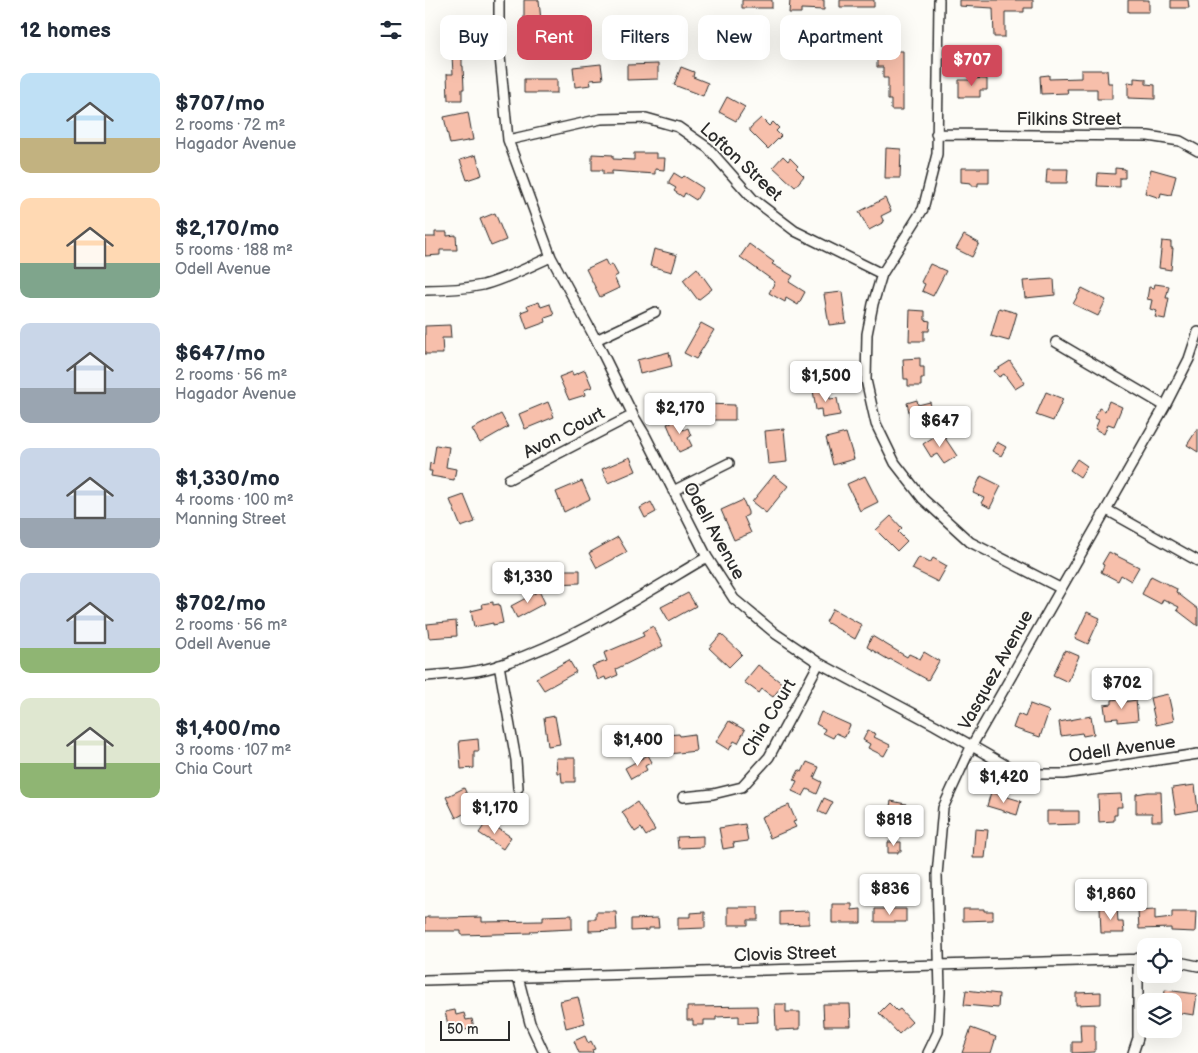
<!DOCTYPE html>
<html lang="en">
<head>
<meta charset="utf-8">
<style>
  :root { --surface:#fff; --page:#f2f2f3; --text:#1f2937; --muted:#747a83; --accent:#d1495b }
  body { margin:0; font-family:"Balsamiq Sans",sans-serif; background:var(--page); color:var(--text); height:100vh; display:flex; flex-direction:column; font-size:19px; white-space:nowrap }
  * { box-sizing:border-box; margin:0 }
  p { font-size:16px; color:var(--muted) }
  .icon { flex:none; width:28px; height:28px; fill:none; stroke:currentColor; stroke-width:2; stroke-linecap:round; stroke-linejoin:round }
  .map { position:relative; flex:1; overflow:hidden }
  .sheet { display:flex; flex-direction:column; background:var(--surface); width:425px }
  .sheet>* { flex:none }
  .top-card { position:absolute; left:15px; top:15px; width:475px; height:45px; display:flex; gap:10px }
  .tools { position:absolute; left:712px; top:938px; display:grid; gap:10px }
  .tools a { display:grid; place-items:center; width:45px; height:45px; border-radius:10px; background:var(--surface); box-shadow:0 5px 20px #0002; font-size:25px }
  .scale { position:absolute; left:15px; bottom:12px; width:70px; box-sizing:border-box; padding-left:5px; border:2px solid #2b2b2b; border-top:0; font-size:14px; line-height:18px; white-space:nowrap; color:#2b2b2b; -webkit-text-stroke:4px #fdfcf7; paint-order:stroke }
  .price { position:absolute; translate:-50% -42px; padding:0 11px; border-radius:5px; background:#fff; color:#222; font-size:16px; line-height:32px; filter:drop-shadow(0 1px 2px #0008) }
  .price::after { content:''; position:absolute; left:50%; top:30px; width:15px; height:11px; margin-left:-8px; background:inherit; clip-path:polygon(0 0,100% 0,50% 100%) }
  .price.on { background:var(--accent); color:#fff }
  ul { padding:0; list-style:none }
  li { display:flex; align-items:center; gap:15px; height:125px; padding:0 20px }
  li span { display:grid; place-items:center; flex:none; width:140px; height:100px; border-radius:10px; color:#555 }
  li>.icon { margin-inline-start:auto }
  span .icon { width:60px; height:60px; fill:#fffc; stroke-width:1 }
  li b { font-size:21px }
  h2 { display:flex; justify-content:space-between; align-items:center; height:60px; padding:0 20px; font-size:21px }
  .pill { padding:0 18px; border-radius:10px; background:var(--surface); box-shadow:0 5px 20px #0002; font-size:18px; line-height:45px }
  .pill.on { background:var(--accent); color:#fff }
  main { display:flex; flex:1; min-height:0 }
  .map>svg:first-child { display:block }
  .building { fill:#f7bfab; stroke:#2b2b2b }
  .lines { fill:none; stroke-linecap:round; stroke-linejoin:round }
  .minor-casing { stroke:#2b2b2b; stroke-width:12 }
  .minor { stroke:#fdfcf7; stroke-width:9 }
  .labels { text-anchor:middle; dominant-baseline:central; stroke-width:4; stroke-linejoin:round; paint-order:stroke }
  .street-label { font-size:18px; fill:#2b2b2b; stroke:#fdfcf7 }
</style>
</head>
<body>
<main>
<section class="sheet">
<h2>12 homes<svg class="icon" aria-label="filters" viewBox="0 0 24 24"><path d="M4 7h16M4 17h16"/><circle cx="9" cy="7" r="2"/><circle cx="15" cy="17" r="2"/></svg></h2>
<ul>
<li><span style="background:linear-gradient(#bfe0f5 65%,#c2b280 0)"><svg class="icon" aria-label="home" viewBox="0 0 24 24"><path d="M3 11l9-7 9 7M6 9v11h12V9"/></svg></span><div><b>$707/mo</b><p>2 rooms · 72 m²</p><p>Hagador Avenue</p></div></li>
<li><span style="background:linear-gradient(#ffd9b3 65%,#7fa58c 0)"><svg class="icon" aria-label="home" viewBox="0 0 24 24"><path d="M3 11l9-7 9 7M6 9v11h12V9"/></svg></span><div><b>$2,170/mo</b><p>5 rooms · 188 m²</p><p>Odell Avenue</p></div></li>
<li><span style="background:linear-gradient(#c9d6e8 65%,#9aa5b1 0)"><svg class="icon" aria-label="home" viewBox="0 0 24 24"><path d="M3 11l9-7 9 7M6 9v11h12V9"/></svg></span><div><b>$647/mo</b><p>2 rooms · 56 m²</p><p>Hagador Avenue</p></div></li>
<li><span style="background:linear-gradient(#c9d6e8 70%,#9aa5b1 0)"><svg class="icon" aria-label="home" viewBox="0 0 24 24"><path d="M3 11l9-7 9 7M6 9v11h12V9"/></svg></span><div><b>$1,330/mo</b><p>4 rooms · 100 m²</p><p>Manning Street</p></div></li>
<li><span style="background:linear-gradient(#c9d6e8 75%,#8fb573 0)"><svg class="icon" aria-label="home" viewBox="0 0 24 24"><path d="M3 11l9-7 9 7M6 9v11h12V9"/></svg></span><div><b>$702/mo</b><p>2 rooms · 56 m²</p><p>Odell Avenue</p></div></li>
<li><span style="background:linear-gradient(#dfe7d0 65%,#8fb573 0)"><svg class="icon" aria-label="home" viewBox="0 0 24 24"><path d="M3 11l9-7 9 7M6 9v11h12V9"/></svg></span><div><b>$1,400/mo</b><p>3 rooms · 107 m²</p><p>Chia Court</p></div></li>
</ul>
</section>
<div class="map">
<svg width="773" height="1053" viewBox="0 0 773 1053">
  <rect width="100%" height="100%" fill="#fdfcf7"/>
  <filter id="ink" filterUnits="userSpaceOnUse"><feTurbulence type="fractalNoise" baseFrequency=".02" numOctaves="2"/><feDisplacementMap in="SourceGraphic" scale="10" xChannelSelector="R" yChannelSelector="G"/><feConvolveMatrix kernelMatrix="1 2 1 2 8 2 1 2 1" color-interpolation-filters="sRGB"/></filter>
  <g filter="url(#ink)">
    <path class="building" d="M99 0H114L116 21H99Z
      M317 0H347V8H317Z
      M365 0H399V10L376 9V13H364Z
      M415 0H449V7H415Z
      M534 0H608V8H599V12H580V37H569L568 8 534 6Z
      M703 0H724V12H703Z
      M746 0H763L764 8H746Z
      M18 24H32V44H37V66H38L39 89H37V100H23L22 74H28L27 55H18Z
      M452 51H478V110H466V100H463V78H458V67H452Z
      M176 64 178 79 165 80 166 85 150 87 148 67Z
      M233 64V79L202 80V65Z
      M256 67 269 72 268 77 283 83 278 96 249 85Z
      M656 70H682L683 83H687V99H672V89H642L643 93 616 94 615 76 624 75V79L656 78Z
      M545 78 562 79V90H555V97H534V80H545Z
      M709 78 721 79V84L730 85V99L703 98V82L709 83Z
      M99 79H132V93H99Z
      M302 97 320 107 311 121 294 112Z
      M43 112 48 140 25 144 19 117Z
      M336 118 344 126 348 122 354 128 351 131 356 136 343 149 325 131V128Z
      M461 148 476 149 475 178H460Z
      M209 153H231V158H240L239 170 230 169V174L187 171V174H178V170H167V154L188 155V159L209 160Z
      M51 155 57 175 42 180 35 160Z
      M358 156 363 161 365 158 373 166 371 168 379 176 370 187 348 167Z
      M536 168H564V183H553V186H546V183L536 182Z
      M690 168 700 169V178H695V187L672 186 673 173 690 174Z
      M622 169H643L642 183H621Z
      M726 169 751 176 746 195 736 193 735 198 720 193Z
      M249 173 257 178 259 176 278 188 271 200 260 193 258 197 249 191 251 188 244 184V181Z
      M460 198 466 211 456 216 459 222 444 230 434 212Z
      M70 213 81 240 66 246 55 219Z
      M10 232H22V236L31 235 32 250H15V255L0 256V237H10Z
      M539 235 554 243 547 257 531 249Z
      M737 241 746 242V248H748L746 270 734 268Z
      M324 244 349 262 347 264 368 276 364 282 380 292 373 305 361 298 360 302 344 293 350 282 315 257Z
      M229 249 252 255 247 272 225 266Z
      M180 260 183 266 187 264 193 275 189 277 194 288 175 297 161 269Z
      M505 264 521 271 508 296 497 291 500 284 496 282Z
      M272 268 287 289 273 300 258 280Z
      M629 279 630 295 600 298 598 281Z
      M730 284 744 286 741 298H744L740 319 730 317 732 311 725 309 727 300 722 299 724 287 729 288Z
      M657 288 681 300 673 316 648 304Z
      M417 292 421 323 404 325 399 294Z
      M114 302 116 307 125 304 129 315 120 318 121 322 102 329 96 312 104 309 102 306Z
      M574 308 592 313 584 341 566 336Z
      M485 310 500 311V320L505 321 504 331H499V341H484Z
      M276 323 289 330 271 359 259 353Z
      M25 325 26 338H17L18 354H0V326Z
      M244 352 247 366 215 374 212 360Z
      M495 358V367H499V378H496V386H483V379H479L478 359Z
      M585 361 600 383 590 389 579 374 574 377 569 371Z
      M160 370 167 387 159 390 160 395 144 400 134 377 147 372 148 375Z
      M403 388 405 399 412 398 415 415 397 418 396 409 391 410 388 390Z
      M621 392 638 399 628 421 611 415Z
      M492 400 493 405 505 402 510 424 495 427 492 414 485 416 482 403Z
      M684 401 697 407 689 426 683 424 679 434 670 429 674 420 670 418 674 408 680 411Z
      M123 402 129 417 100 429 94 414Z
      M280 404 310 405V420H289V415H280Z
      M76 414 83 427 55 443 47 429Z
      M253 419 258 430 263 428 266 436 263 438 267 446 254 452 242 424Z
      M773 428V452L762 445Z
      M359 429 362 462 343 464 340 431Z
      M516 432 532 456 519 464 512 454 506 457 498 444Z
      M421 433 429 459 408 465 401 438Z
      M572 442 581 447 576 456 567 451Z
      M11 445 24 447 21 467 31 469 29 480 6 476 7 471H4L5 463 8 464Z
      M205 457 211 471 183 483 177 469Z
      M652 459 662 466 655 477 645 470Z
      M349 475 363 486 341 513 327 502Z
      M440 476 453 502 435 511 422 484Z
      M556 476 576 486 565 508 556 503 559 498 548 493Z
      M157 481 165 499 139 512 131 492Z
      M39 495 50 522 36 527 25 500Z
      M318 500 323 512V515L319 517 326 533 309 540 296 510Z
      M226 502 231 512 220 518 215 508Z
      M466 516 477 528 473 532 482 541 472 551 451 530Z
      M193 537 202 552 172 568 164 553Z
      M684 552 714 567 706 581 696 575 693 581 676 572 679 565 677 564Z
      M494 557 505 563 508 558 522 566 513 582 487 569Z
      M125 570H155V583L125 584Z
      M726 576 752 589 751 592 773 609V626L752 610 754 607 738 599 736 604 717 594Z
      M114 591 120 603 92 618 86 606Z
      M263 593 271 606 244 621 236 607Z
      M68 602V605L74 604 78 623 68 625V623L49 627 46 611 58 608 57 604Z
      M408 609 437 625 430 639 401 622Z
      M662 612 675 618 663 644 650 638Z
      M31 621 32 636 4 638 2 624Z
      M228 626 238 646 191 669 193 675 181 680 180 677 173 680 167 666 182 661 179 653 219 636 217 632Z
      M296 634 317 654 304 667 284 648Z
      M447 636 482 657 484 654 495 659 499 652 514 661 503 680 465 659 464 660 442 647Z
      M640 650 654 656 643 682 628 675Z
      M144 660 151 672 119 690 111 678Z
      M333 665 358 684 348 697 337 689 334 693 319 682Z
      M743 694 749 721 731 725 725 698Z
      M699 698V702L711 700 713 720 693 722V718L681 719 679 705 687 704V700Z
      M605 704 624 711 615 737 588 728 593 714 600 717Z
      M396 712 425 725 420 737 411 733 408 738 398 733 400 729 391 724Z
      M130 716 135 744 123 746 119 718Z
      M666 716 669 734 658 736 657 733 636 736 634 722Z
      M304 721 320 730 313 743 309 741 304 750 291 742Z
      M443 730 451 734 449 737 465 745 459 756 443 748 445 744 438 740Z
      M254 734 255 736 269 734 271 751 244 754 241 735Z
      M53 739 54 751H49V768L36 769 34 741Z
      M223 755 227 762 220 766 222 770 206 779 200 768Z
      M131 758H150V782H137L136 773H132Z
      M382 762 394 767 389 778 397 782 392 794 382 789 378 796 367 791 372 781 369 780 374 770 377 772Z
      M770 785 773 810 751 814 747 788Z
      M39 788 44 799 48 797 53 806 31 818 21 797Z
      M566 792 596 801 592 815 562 806Z
      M723 792H736L737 821H727V813H711V794Z
      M696 794 697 807H692V815H689V821L674 822 673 795Z
      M399 798 408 802 401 815 393 811Z
      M466 801 481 804 476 830 456 827 459 815 463 816Z
      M212 802 230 830 221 836 216 828 210 832 197 812Z
      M364 805 371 821 368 822 371 827 345 838 336 817Z
      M622 811H654V824L622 825Z
      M62 821 86 837 78 849 54 833Z
      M320 824 323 841 308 843 309 847 298 849 294 828Z
      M550 829 563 830 560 858H548Z
      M278 836V847L253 848 252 837Z
      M463 842H476V851H473V853H463Z
      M407 904H427V910L436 909V923H407Z
      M303 907H333V920H323V925H303Z
      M692 907 693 922H698L699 933H676L675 908Z
      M450 909H481V922H450Z
      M538 909H559V911H568V920L538 921Z
      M730 910V920L747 918V912H771L770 932 746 931V928L714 929 713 911Z
      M384 911V924L355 925V912Z
      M171 912H191L192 930 164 931V919H171Z
      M280 912V928L253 929V917H265V913Z
      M147 915V929L106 931V933L36 935V931H0V918H2V917H23V918L57 917V922L118 921V916Z
      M233 918 234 928H224V930L206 931V919Z
      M541 990 574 994 573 1008 539 1005Z
      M740 990 772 994 769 1015 749 1012V1001L739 1000Z
      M676 992V1004L651 1005V993Z
      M153 997 160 1023 141 1028 135 1001Z
      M464 1003 472 1011 475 1009 487 1022 474 1034 454 1013Z
      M350 1004H361V1012H375V1029L351 1030Z
      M398 1004H425L426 1026H399Z
      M332 1006 333 1022 314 1023V1016L291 1017V1020H279V1025H268V1020H262V1007Z
      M30 1010 31 1015 39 1013 41 1020 47 1019 49 1028 25 1033 20 1012Z
      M655 1024H670V1052L647 1053V1042H656Z
      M546 1028 571 1037 566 1053H537Z
      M160 1036 163 1043 166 1041 170 1049 167 1050 168 1053H154L149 1041Z"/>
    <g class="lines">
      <defs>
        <path id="minor" d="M74 0V46L83 140 126 257 171 340 208 415 220 435 282 557 309 599 351 634 394 663 510 725 589 770 613 774H639L773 754
          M514 0 512 154 498 209 457 274 448 304 442 334 441 380 451 424 470 463 498 499 545 542 635 588
          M511 134 723 136 755 141 773 151
          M83 140 176 119 221 118 253 127 283 148 328 199 370 231 457 274
          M0 290C19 290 39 289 58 285 81 279 103 267 126 257
          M171 340 230 312
          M631 342 740 406
          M84 479 208 415
          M248 491 304 463
          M682 510 773 561
          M74 665 91 760 93 788
          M0 676C25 674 52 673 75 665 149 640 216 596 282 557
          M258 797 288 794 317 787 344 757 394 663
          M749 961 773 966
          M93 977 105 1023 119 1053
          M0 980 721 959
          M503 1053 513 1032 515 992 512 875 518 808 546 747 740 406 764 359 773 332
          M708 1053 713 1038V958"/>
      </defs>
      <use href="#minor" class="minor-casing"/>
      <use href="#minor" class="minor"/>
    </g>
  </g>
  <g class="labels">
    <g class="street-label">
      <text x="644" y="119">Filkins Street</text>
      <text transform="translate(316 162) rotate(43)">Lofton Street</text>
      <text transform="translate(139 433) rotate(-28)">Avon Court</text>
      <text transform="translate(289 531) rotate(61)">Odell Avenue</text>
      <text transform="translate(571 670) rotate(-61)">Vasquez Avenue</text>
      <text transform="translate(344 718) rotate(-59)">Chia Court</text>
      <text transform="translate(697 749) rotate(-8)">Odell Avenue</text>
      <text transform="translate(360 954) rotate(-2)">Clovis Street</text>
    </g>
  </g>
</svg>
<div class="tools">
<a><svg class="icon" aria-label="locate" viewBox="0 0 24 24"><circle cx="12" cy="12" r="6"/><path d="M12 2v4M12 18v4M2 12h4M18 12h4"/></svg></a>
<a><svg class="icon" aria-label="layers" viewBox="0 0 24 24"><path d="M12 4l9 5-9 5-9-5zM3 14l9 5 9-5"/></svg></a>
</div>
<div class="scale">50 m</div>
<b class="price on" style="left:547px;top:87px">$707</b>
<b class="price" style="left:401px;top:403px">$1,500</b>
<b class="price" style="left:255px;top:435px">$2,170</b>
<b class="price" style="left:515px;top:448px">$647</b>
<b class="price" style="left:103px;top:604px">$1,330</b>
<b class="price" style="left:697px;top:710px">$702</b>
<b class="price" style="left:213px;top:767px">$1,400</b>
<b class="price" style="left:579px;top:804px">$1,420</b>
<b class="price" style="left:70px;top:835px">$1,170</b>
<b class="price" style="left:469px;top:847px">$818</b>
<b class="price" style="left:465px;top:916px">$836</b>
<b class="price" style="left:686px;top:921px">$1,860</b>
<div class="top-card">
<a class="pill">Buy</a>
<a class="pill on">Rent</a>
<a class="pill">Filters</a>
<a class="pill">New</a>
<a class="pill">Apartment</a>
</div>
</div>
</main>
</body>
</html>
